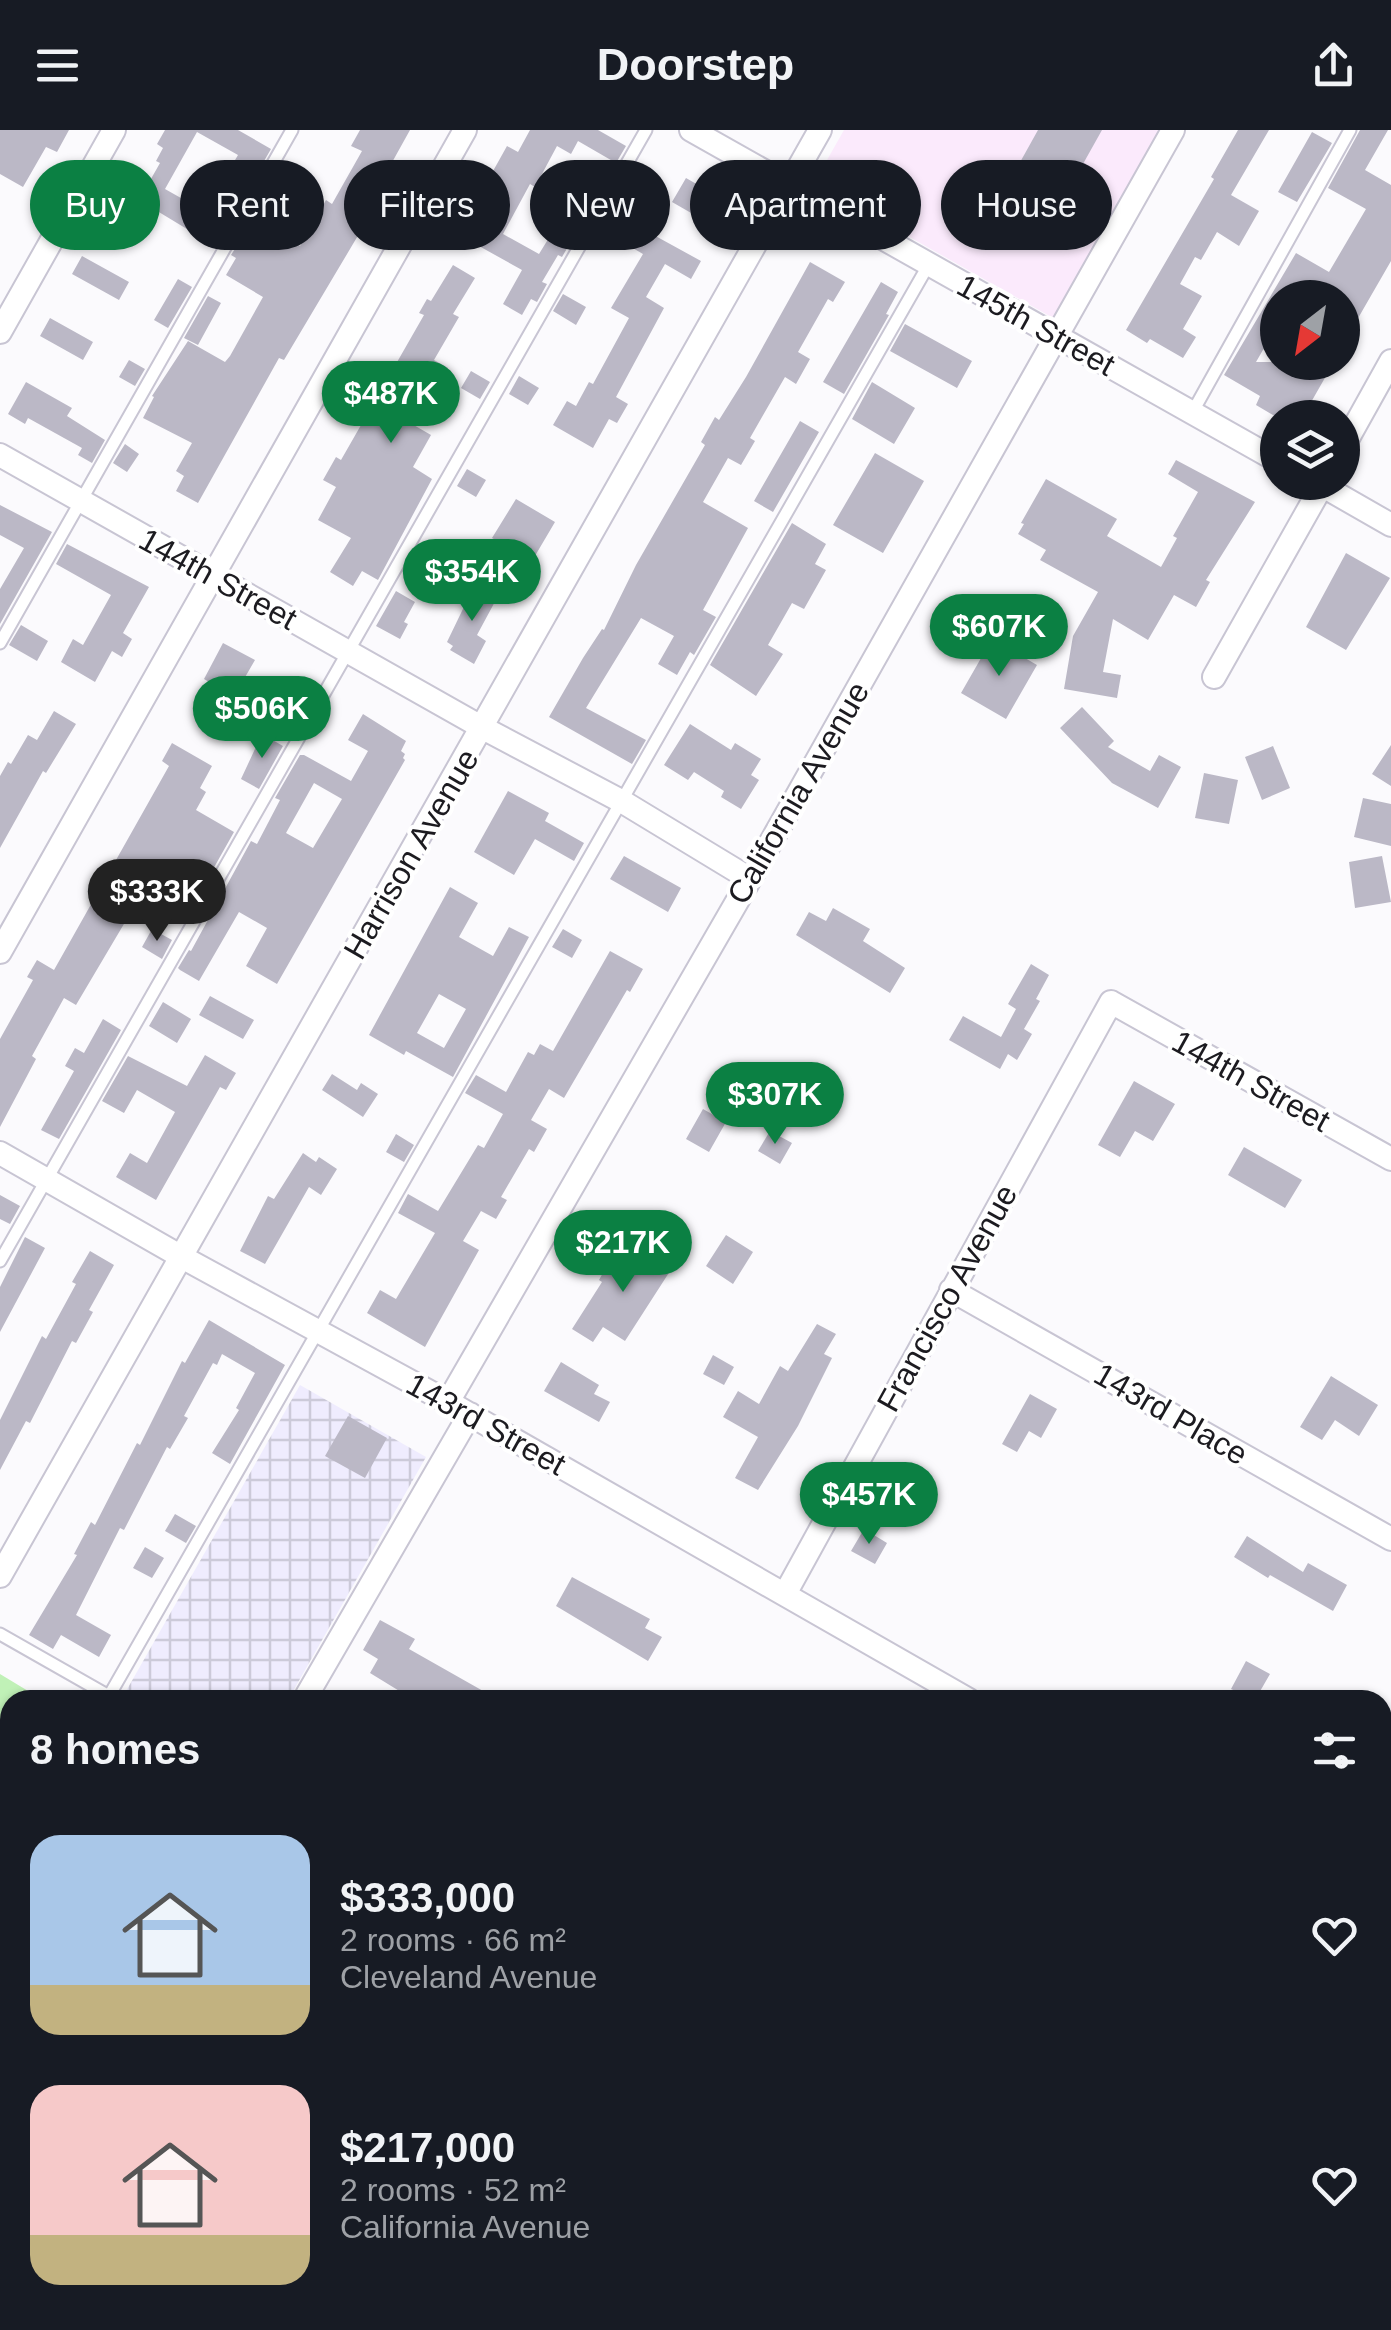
<!DOCTYPE html>
<html lang="en">
<head>
<meta charset="utf-8">
<style>
  :root { --surface:#171b24; --page:#20242c; --text:#f1f3f6; --muted:#9ea1a6; --accent:#0b8043 }
  body { margin:0; font-family:Helvetica,sans-serif; background:var(--page); color:var(--text); height:100vh; display:flex; flex-direction:column; font-size:38px; white-space:nowrap }
  * { box-sizing:border-box; margin:0 }
  p { font-size:32px; color:var(--muted) }
  .icon { flex:none; width:55px; height:55px; fill:none; stroke:currentColor; stroke-width:2; stroke-linecap:round; stroke-linejoin:round }
  .map { position:relative; flex:1; overflow:hidden }
  .side { position:absolute; left:0px; top:1560px; width:1392px; height:640px; display:flex; flex-direction:column; background:var(--surface); border-radius:30px 30px 0 0; box-shadow:0 2px 8px #0004 }
  .side>* { flex:none }
  .guide { position:absolute; left:30px; top:30px; width:1332px; height:90px; display:flex; gap:20px }
  .needle { width:65px; rotate:211deg }
  .buttons { position:absolute; left:1260px; top:150px; display:grid; gap:20px }
  .buttons a { display:grid; place-items:center; width:100px; height:100px; border-radius:50%; background:var(--surface); box-shadow:0 2px 8px #0004; font-size:50px }
  .price { position:absolute; translate:-50% -85px; padding:0 22px; border-radius:35px; background:var(--accent); color:#fff; font-size:32px; line-height:65px; filter:drop-shadow(0 2px 5px #0008) }
  .price::after { content:''; position:absolute; left:50%; top:60px; width:30px; height:22px; margin-left:-15px; background:inherit; clip-path:polygon(0 0,100% 0,50% 100%) }
  .price.on { background:#222; color:#fff }
  ul { padding:0; list-style:none }
  li { display:flex; align-items:center; gap:30px; height:250px; padding:0 30px }
  li span { display:grid; place-items:center; flex:none; width:280px; height:200px; border-radius:30px; color:#555 }
  li>.icon { margin-inline-start:auto }
  span .icon { width:120px; height:120px; fill:#fffc; stroke-width:1 }
  li b { font-size:42px }
  h2 { display:flex; justify-content:space-between; align-items:center; height:120px; padding:0 30px; font-size:42px }
  .pill { padding:0 35px; border-radius:45px; background:var(--surface); box-shadow:0 2px 8px #0004; font-size:35px; line-height:90px }
  .pill.on { background:var(--accent); color:#fff }
  header { display:flex; justify-content:space-between; align-items:center; height:130px; padding:0 30px; background:var(--surface); font-size:45px; font-weight:700 }
  .map>svg:first-child { display:block }
  .industrial { fill:url(#industrial-grid) }
  .education { fill:#fbeafc }
  .grass { fill:#c0f1b7 }
  .building { fill:#bbb8c6; fill-rule:evenodd }
  .lines { fill:none; stroke-linecap:round; stroke-linejoin:round }
  .service-casing { stroke:#c8c5d3; stroke-width:15 }
  .minor-casing { stroke:#c8c5d3; stroke-width:26 }
  .service { stroke:#fff; stroke-width:11 }
  .minor { stroke:#fff; stroke-width:22 }
  .labels { text-anchor:middle; dominant-baseline:central; stroke-width:8; stroke-linejoin:round; paint-order:stroke }
  .street-label { font-size:32px; fill:#1c1b20; stroke:#fff }
</style>
</head>
<body>
<header><svg class="icon" aria-label="menu" viewBox="0 0 24 24"><path d="M4 6h16M4 12h16M4 18h16"/></svg>Doorstep<svg class="icon" aria-label="share" viewBox="0 0 24 24"><path d="M12 15V3M7 8l5-5 5 5M5 13v7h14v-7"/></svg></header>
<div class="map">
<svg width="1391" height="2200" viewBox="0 0 1391 2200">
  <defs>
    <pattern id="industrial-grid" width="8" height="8" patternUnits="userSpaceOnUse" patternTransform="scale(2.5)"><rect width="8" height="8" fill="#efecfe"/><path d="M0 4h8M4 0v8" fill="none" stroke="#cccad9"/></pattern>
  </defs>
  <rect width="100%" height="100%" fill="#fbfafd"/>
  <path class="industrial" d="M300 1255 426 1327 288 1570H121Z"/>
  <path class="education" d="M844 0H1159L1053 188 814 53Z
    M0 1687 10 1693V2066L0 2084Z"/>
  <path class="grass" d="M0 1544 43 1570H10V1693L0 1687Z
    M1391 2159V2200H1365L1371 2190H1382L1383 2171Z
    M869 2190H1120L1137 2200H887Z"/>
  <path class="building" d="M0 0H69L57 22 46 17 23 57 0 44Z
    M165 0H238L271 19 243 67 221 54 238 25 197 2 165 59 188 72 186 77 225 98 215 116 139 70 160 33 156 31 163 18 157 14Z
    M360 0H410L380 54 390 60 380 79 375 77 284 230 279 228 198 373 176 361 184 346 176 341 192 313 143 288 154 267 152 266 188 211 225 232 230 226 263 167 226 145 236 128 231 125 242 108 246 110 257 91 300 116 326 70 332 74 362 21 351 16Z
    M530 0H598L626 16 616 33 578 11 571 24 557 16 535 57 530 54 503 104 539 124 579 59 596 69 562 127 558 125 542 152 547 154 537 172 531 169 522 185 503 174 522 140 470 111 484 85 468 76 479 56 483 59 507 16 518 22Z
    M1038 0H1102L1046 100 998 72Z
    M1238 0H1269L1231 65 1259 81 1239 116 1217 102 1201 130 1195 127 1180 154 1202 166 1183 199 1196 207 1183 228 1150 209 1147 213 1126 200 1214 49 1211 47Z
    M1360 0H1388L1365 40 1391 55V131L1342 216V168H1278V194L1256 232H1334L1302 288H1278L1256 275 1260 266 1224 245 1296 123 1329 142 1366 79 1328 58Z
    M1312 2 1332 13 1297 72 1278 62Z
    M282 37 298 47 275 86 259 76Z
    M686 48 726 71 712 95 672 72Z
    M610 81 701 131 691 149 665 134 646 167 664 178 616 267 628 274 617 293 609 289 593 318 553 295 567 271 576 276 589 252 593 254 629 188 611 178 643 124 600 99Z
    M82 126 129 152 119 170 72 144Z
    M810 132 845 152 833 172 828 169 798 222 810 229 796 254 785 247 750 308 755 311 741 335 728 328 703 372 748 398 703 480 716 487 694 525 690 522 677 545 658 534 674 506 641 488 586 578 646 610 632 634 549 587 583 528 602 499 604 500 636 435 705 315 701 312 715 287 719 290 746 247Z
    M453 135 475 148 453 184 459 187 434 230 448 238 412 294 431 305 413 337 432 349 378 450 362 441 353 456 330 442 351 408 318 390 336 357 323 350 336 327 341 330 424 185 419 183 427 169 431 171Z
    M178 149 192 157 168 198 154 190Z
    M881 152 898 162 886 184 889 185 844 264 823 252Z
    M563 164 586 177 576 195 553 181Z
    M208 166 221 173 198 215 184 208Z
    M50 188 93 212 83 230 40 206Z
    M905 194 972 231 957 258 890 221Z
    M129 230 145 239 135 256 119 247Z
    M471 241 490 252 480 269 461 258Z
    M519 246 539 258 528 275 509 264Z
    M26 252 72 278 67 286 105 310 92 333 78 325 82 318 28 288 25 294 8 284Z
    M872 252 915 278 894 314 852 289Z
    M800 291 819 302 773 382 754 371Z
    M125 314 139 324 127 342 113 333Z
    M875 323 924 351 883 423 833 395Z
    M1176 330 1255 372 1206 450 1210 452 1196 477 1174 465 1148 510 1113 489 1103 542 1121 545 1117 568 1064 559 1073 506 1098 462 1040 430 1046 420 1018 404 1024 394 1021 393 1046 349 1117 389 1107 406 1161 437 1177 408 1173 406 1198 362 1168 344Z
    M467 339 486 350 476 367 457 356Z
    M516 369 555 392 532 431 492 408Z
    M0 375 52 402 0 494V459L24 418 0 405Z
    M792 393 826 414 815 434 826 440 804 479 792 473 768 515 783 524 756 566 710 535Z
    M67 414 149 457 123 503 132 509 122 527 112 521 95 552 61 532 73 509 83 515 111 465 56 434Z
    M1346 423 1390 448 1346 520 1306 497Z
    M475 454 498 466 477 505 486 511 474 534 450 520 453 516 447 512Z
    M396 461 415 472 404 492 408 494 400 509 376 496Z
    M21 495 48 511 37 531 9 515Z
    M992 509 1037 535 1006 589 961 563Z
    M223 513 255 530 244 549 249 551 236 575 251 583 238 606 198 583 214 555 204 549Z
    M1082 577 1114 611 1108 617 1150 641 1159 625 1181 637 1158 678 1112 653 1060 598Z
    M54 581 76 594 46 643 43 641 0 718V646L8 632 11 634 28 605 37 610Z
    M363 584 406 611 401 621 405 624 403 628 405 630 277 854 246 836 267 798 239 782 199 851 180 840 178 838 189 820 191 821 251 711 257 714 280 670 275 668 300 625H304L351 651 368 621 348 610ZM314 653 342 669 313 718 286 703Z
    M690 594 731 620 735 613 761 629 751 645 759 650 741 679 721 667 724 661 694 642 688 650 664 635Z
    M262 604 283 616 259 659 241 649Z
    M172 613 212 636 200 658 206 662 196 680 234 702 190 780 147 755 76 875 64 868 32 926 36 929 0 997V909L33 850 27 847 37 830 54 840 169 636 162 631Z
    M1391 615V656L1372 644Z
    M1273 616 1290 658 1262 670 1245 627Z
    M1204 643 1238 650 1229 694 1195 688Z
    M508 661 549 683 545 691 584 713 574 731 535 709 514 745 474 722Z
    M1363 668 1391 674V716L1354 707Z
    M624 726 681 758 668 782 610 749Z
    M1382 726 1391 772 1355 778 1349 732Z
    M450 757 478 773 459 807 493 826 509 797 529 807 453 947 406 921 404 925 369 905ZM439 864 466 879 444 918 417 903Z
    M833 778 870 799 863 811 905 838 890 863 796 805 809 782 826 791Z
    M152 799 172 810 162 829 142 817Z
    M563 799 582 810 572 828 552 817Z
    M610 821 643 839 630 862 627 860 564 968 549 959 531 990 547 999 534 1022 529 1019 501 1067 507 1070 496 1089 481 1081 463 1111 479 1120 425 1217 367 1183 380 1160 396 1169 435 1103 398 1083 408 1064 438 1081 478 1015 484 1018 503 984 465 963 476 945 506 962 528 922 534 925 540 914 553 921Z
    M1031 834 1049 845 1036 869 1040 871 1024 899 1032 904 1017 930 1008 924 1000 939 949 910 963 886 1001 907 1016 879 1008 874Z
    M210 866 254 890 243 909 199 885Z
    M163 872 191 889 177 913 149 896Z
    M103 889 121 900 59 1009 41 1000 74 941 65 936 75 918 84 923Z
    M205 925 236 943 226 960 220 957 156 1070 116 1047 130 1023 147 1033 175 982 137 960 124 983 102 971 128 926 187 956Z
    M332 944 357 960 361 953 378 964 363 987 322 960Z
    M1134 951 1175 974 1153 1011 1135 1001 1120 1027 1098 1015Z
    M703 979 726 992 709 1022 686 1009Z
    M770 1001 792 1013 780 1034 758 1021Z
    M396 1004 414 1015 404 1032 386 1022Z
    M1244 1017 1302 1050 1285 1078 1228 1045Z
    M303 1023 316 1032 319 1027 337 1039 321 1065 309 1057 265 1134 240 1121 268 1066 274 1069Z
    M0 1065 20 1076 10 1094 0 1089Z
    M726 1105 753 1122 733 1154 706 1136Z
    M25 1107 45 1118 0 1202V1157Z
    M631 1115 672 1138 625 1211 603 1197 593 1212 572 1199 602 1152 599 1150 613 1125 622 1130Z
    M90 1121 114 1135 89 1180 93 1182 76 1213 72 1211 30 1293 26 1291 0 1340V1290L42 1206 46 1209 76 1154 72 1152Z
    M209 1190 285 1235 230 1334 212 1323 239 1280 236 1278 255 1243 222 1224 217 1235 213 1233 184 1286 188 1288 170 1319 167 1317 124 1400 120 1398 76 1485 111 1505 99 1527 61 1505 53 1519 29 1505 77 1425 74 1424 91 1392 95 1395 137 1313 140 1315 182 1231 185 1233Z
    M817 1194 836 1204 824 1224 832 1228 798 1296 758 1360 735 1348 758 1307 723 1287 738 1261 759 1274 780 1236 788 1241Z
    M713 1225 734 1237 724 1255 703 1244Z
    M561 1232 599 1255 594 1264 610 1272 599 1292 544 1261Z
    M1331 1246 1378 1275 1359 1306 1335 1290 1322 1310 1300 1297Z
    M1030 1264 1057 1279 1041 1308 1029 1301 1017 1322 1002 1314Z
    M348 1286 387 1308 365 1348 325 1326Z
    M175 1384 196 1396 186 1413 165 1401Z
    M864 1399 887 1413 875 1434 851 1421Z
    M1247 1406 1303 1442 1308 1433 1347 1455 1333 1481 1270 1445 1268 1448 1234 1427Z
    M145 1417 164 1428 152 1448 133 1438Z
    M572 1447 650 1489 645 1498 662 1507 648 1531 556 1476Z
    M380 1490 415 1509 409 1519 499 1570H414L370 1543 378 1529 363 1520Z
    M1246 1531 1270 1544 1255 1570 1231 1559Z"/>
  <g class="lines">
    <defs>
      <path id="service" d="M1192 283 1350 0
        M0 513 292 0
        M0 1131 646 0
        M0 1504 109 1566 929 134"/>
      <path id="minor" d="M691 0 1278 331
        M0 202 114 0
        M1342 319 1391 231
        M0 325 483 598 623 672 750 749
        M1316 352 1391 395
        M1214 547 1324 352
        M0 822 465 0
        M0 1023 180 1126 448 1272 969 1570
        M951 1160 1391 1409
        M448 1272 750 749 1173 0
        M0 1446 820 0
        M785 1464 1111 872 1391 1029
        M316 1570 307 1565 470 1284
        M1382 1808 1391 1813
        M0 2085 10 2067
        M1382 2135 1391 2120
        M334 2190 352 2200"/>
    </defs>
    <use href="#service" class="service-casing"/>
    <use href="#minor" class="minor-casing"/>
    <use href="#service" class="service"/>
    <use href="#minor" class="minor"/>
  </g>
  <g class="labels">
    <g class="street-label">
      <text transform="translate(1036 195) rotate(29)">145th Street</text>
      <text transform="translate(218 449) rotate(29)">144th Street</text>
      <text transform="translate(798 663) rotate(-60)">California Avenue</text>
      <text transform="translate(411 724) rotate(-60)">Harrison Avenue</text>
      <text transform="translate(1251 951) rotate(29)">144th Street</text>
      <text transform="translate(947 1168) rotate(-61)">Francisco Avenue</text>
      <text transform="translate(1171 1284) rotate(30)">143rd Place</text>
      <text transform="translate(486 1294) rotate(29)">143rd Street</text>
    </g>
  </g>
</svg>
<div class="buttons">
<a><svg class="needle" viewBox="-14 -14 28 28"><path d="M0-13l5 13h-10z" fill="#e53935"/><path d="M0 13l5-13h-10z" fill="#9ea1a6"/></svg></a>
<a><svg class="icon" aria-label="layers" viewBox="0 0 24 24"><path d="M12 4l9 5-9 5-9-5zM3 14l9 5 9-5"/></svg></a>
</div>
<b class="price" style="left:391px;top:316px">$487K</b>
<b class="price" style="left:472px;top:494px">$354K</b>
<b class="price" style="left:999px;top:549px">$607K</b>
<b class="price" style="left:262px;top:631px">$506K</b>
<b class="price on" style="left:157px;top:814px">$333K</b>
<b class="price" style="left:775px;top:1017px">$307K</b>
<b class="price" style="left:623px;top:1165px">$217K</b>
<b class="price" style="left:869px;top:1417px">$457K</b>
<div class="guide">
<a class="pill on">Buy</a>
<a class="pill">Rent</a>
<a class="pill">Filters</a>
<a class="pill">New</a>
<a class="pill">Apartment</a>
<a class="pill">House</a>
</div>
<section class="side">
<h2>8 homes<svg class="icon" aria-label="filters" viewBox="0 0 24 24"><path d="M4 7h16M4 17h16"/><circle cx="9" cy="7" r="2"/><circle cx="15" cy="17" r="2"/></svg></h2>
<ul>
<li><span style="background:linear-gradient(#a9c7e8 75%,#c2b280 0)"><svg class="icon" aria-label="home" viewBox="0 0 24 24"><path d="M3 11l9-7 9 7M6 9v11h12V9"/></svg></span><div><b>$333,000</b><p>2 rooms · 66 m²</p><p>Cleveland Avenue</p></div><svg class="icon" aria-label="heart" viewBox="0 0 24 24"><path d="M12 20l-8-8c-3-5 5-10 8-4 3-6 11-1 8 4z"/></svg></li>
<li><span style="background:linear-gradient(#f6c9c9 75%,#c2b280 0)"><svg class="icon" aria-label="home" viewBox="0 0 24 24"><path d="M3 11l9-7 9 7M6 9v11h12V9"/></svg></span><div><b>$217,000</b><p>2 rooms · 52 m²</p><p>California Avenue</p></div><svg class="icon" aria-label="heart" viewBox="0 0 24 24"><path d="M12 20l-8-8c-3-5 5-10 8-4 3-6 11-1 8 4z"/></svg></li>
</ul>
</section>
</div>
</body>
</html>
